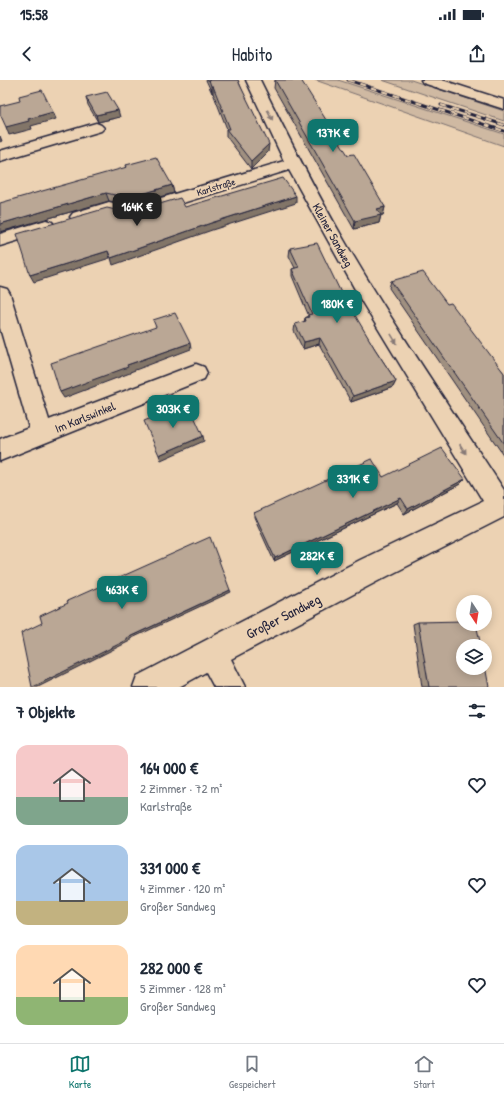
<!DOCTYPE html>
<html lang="de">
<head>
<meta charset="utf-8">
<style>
  :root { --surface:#fff; --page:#f6f6f7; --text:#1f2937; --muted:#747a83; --line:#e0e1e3; --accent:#0f766e }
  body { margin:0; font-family:"Patrick Hand",sans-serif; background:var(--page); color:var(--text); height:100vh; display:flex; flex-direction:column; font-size:15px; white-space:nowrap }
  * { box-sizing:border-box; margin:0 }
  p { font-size:13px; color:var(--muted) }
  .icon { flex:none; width:22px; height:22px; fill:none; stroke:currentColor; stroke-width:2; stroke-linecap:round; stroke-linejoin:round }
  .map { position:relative; height:607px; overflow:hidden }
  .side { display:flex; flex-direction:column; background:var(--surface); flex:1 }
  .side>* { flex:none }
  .needle { width:26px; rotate:168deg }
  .buttons { position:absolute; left:456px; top:515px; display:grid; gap:8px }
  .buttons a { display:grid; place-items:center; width:36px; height:36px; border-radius:50%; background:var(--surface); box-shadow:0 2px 10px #0003; font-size:20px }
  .price { position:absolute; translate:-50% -34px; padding:0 9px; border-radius:8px; background:var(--accent); color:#fff; font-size:13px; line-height:26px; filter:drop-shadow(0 1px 2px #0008) }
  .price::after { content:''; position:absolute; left:50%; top:24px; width:12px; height:9px; margin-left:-6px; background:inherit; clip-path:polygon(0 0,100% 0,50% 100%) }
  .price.selected { background:#222; color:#fff }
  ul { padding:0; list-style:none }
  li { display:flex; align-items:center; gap:12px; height:100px; padding:0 16px }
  li span { display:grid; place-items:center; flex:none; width:112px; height:80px; border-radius:12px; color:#555 }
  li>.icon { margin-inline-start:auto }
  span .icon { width:48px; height:48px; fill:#fffc; stroke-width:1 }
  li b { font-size:17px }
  h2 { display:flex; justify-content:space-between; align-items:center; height:48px; padding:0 16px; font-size:17px }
  .status { display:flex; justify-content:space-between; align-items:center; height:28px; padding:0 20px; background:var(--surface); direction:ltr }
  .status svg { height:11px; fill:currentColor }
  header { display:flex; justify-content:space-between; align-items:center; height:52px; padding:0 16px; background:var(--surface); font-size:18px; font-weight:600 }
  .menu { display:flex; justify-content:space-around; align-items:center; height:56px; border-top:1px solid var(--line); background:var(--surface); font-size:11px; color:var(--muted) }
  .menu a { display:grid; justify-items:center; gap:2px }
  .menu .selected { color:var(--accent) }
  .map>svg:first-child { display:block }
  .green { fill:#cfb9a2; stroke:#786e6e }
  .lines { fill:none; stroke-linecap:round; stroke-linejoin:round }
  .minor-casing { stroke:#22223b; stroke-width:3 }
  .minor { fill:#ecd2b3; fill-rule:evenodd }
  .rail-casing { stroke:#22223b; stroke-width:3 }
  .rail { stroke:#ecd2b3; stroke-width:2; stroke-dasharray:6; stroke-linecap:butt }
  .wall { fill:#a09080; stroke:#22223b }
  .shaded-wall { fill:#827568; stroke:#22223b }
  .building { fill:#baa795; stroke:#22223b }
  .oneway { fill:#877a77 }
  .labels { text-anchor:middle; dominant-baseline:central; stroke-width:4; stroke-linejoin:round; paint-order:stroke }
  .far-street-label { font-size:10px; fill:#22223b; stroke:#ecd2b3 }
  .street-label { font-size:12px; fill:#22223b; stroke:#ecd2b3 }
  .near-street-label { font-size:14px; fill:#22223b; stroke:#ecd2b3 }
</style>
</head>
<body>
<div class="status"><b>15:58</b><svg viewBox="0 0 49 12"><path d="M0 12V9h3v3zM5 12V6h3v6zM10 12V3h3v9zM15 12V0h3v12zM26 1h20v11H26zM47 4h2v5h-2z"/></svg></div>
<header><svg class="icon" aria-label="back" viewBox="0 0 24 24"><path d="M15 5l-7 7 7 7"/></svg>Habito<svg class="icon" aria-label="share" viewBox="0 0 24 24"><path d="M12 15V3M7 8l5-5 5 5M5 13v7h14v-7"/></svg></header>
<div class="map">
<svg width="504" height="607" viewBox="0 0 504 607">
  <rect width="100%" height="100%" fill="#ecd2b3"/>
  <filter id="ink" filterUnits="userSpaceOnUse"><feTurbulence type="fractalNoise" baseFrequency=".025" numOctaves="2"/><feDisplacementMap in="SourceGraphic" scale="8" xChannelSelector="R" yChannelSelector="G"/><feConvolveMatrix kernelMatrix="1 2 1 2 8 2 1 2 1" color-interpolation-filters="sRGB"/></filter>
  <g filter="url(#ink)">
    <path class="green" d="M315 0H338L504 54V66Z
      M382 0H411L504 31V41Z"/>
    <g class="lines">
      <defs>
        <path id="minor" d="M246 0H260C287 55 314 108 344 160 394 246 450 327 504 410V437L380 500 231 579 245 607H214L206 592 179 607H133L137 596 360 480 483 421 362 222 289 90 131 139 109 134 79 143 73 141 70 137 73 133 109 122 131 127 284 81Z
          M421 0H442L504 20V29L423 3Z
          M96 43 101 45 104 48 101 51 0 81V71Z
          M46 140 52 142 55 146 52 150 0 166V154Z
          M0 207 7 209 10 214 49 340 196 284 204 287 207 293 204 299 0 381V359L29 348 0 248Z"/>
      </defs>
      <use href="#minor" class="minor-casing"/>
      <use href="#minor" class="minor"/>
      <defs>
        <path id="rail" d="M348 0 504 51
          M441 25 504 45"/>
      </defs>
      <use href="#rail" class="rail-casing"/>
      <use href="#rail" class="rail"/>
    </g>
    <path class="wall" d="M206 0H238L268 72 251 89 226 56V49H227L213 13H212Z
      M275 0 348 75 385 127 383 135H381L379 143 354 149 274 8Z
      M86 17 120 37 98 42 88 25Z
      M126 85 172 105 174 113 131 125 109 121 0 152 127 87Z
      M290 168 345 221 375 269 396 301 393 307 351 322 319 264 303 269 294 251 295 244 304 242 305 238 307 237 308 235V234L292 196V189L295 188 289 176Z
      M391 201 447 224 504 293V376L389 208Z
      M383 397 460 404 404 434 397 423 274 481 254 437V433Z
      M418 542 489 607H422L413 544Z"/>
    <path class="shaded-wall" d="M211 6H213V13H212Z
      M118 30 120 37 98 42 96 35Z
      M53 32 56 39 31 46 32 49 9 55 6 47 28 39Z
      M0 56 2 61 0 62Z
      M269 64 268 72 251 89V81Z
      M172 105 174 113 131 125 129 118Z
      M106 113 109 121 0 152V144Z
      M296 116V123L212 150 113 185 111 178 211 143Z
      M385 127 383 135H381L379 143 354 149 355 141 377 129Z
      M108 171 110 178 34 202 30 195Z
      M320 258 319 264 303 269 304 262Z
      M190 263 191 269 130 292V293L64 318 60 312 127 285Z
      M396 301 393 307 351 322 353 316Z
      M203 356 204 361 161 380 159 375Z
      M465 399 460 404 404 434 408 429Z
      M401 418 397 423 274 481 275 478Z
      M230 510 231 512 130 559V561L38 607H33L127 558Z"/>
    <path class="building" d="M209 0H238L240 5 269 64 251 81 226 49H230L213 6H211Z
      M275 0H301L348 75 354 74 385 127 377 129 381 135 355 141Z
      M42 10 53 32 28 39 29 41 6 47 0 34V26L20 21 19 16Z
      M107 12 118 30 96 35 86 17Z
      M156 77 172 105 129 118 106 113 0 144V123L127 87 126 85Z
      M283 98 296 116 211 143 111 178 108 171 30 195 17 154 107 128 129 133 180 118 185 127Z
      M317 163 345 221 346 220 375 269 396 301 353 316 320 258 304 262 295 244 306 241 305 238 309 237 308 235 312 234 292 189 299 187 290 168Z
      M423 192 447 224 451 223 504 293V364L391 201Z
      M175 233 190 263 127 285 128 287 60 312 51 283 156 247 153 240Z
      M188 323 203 356 159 375 144 341Z
      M442 368 465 399 408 429 401 418 275 478 254 433 372 379 383 397Z
      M210 457 230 510 127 558V560L33 607H32L21 553 42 543 40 536 68 523 67 521Z
      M463 541V544H476L481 566H463V588H485V586L489 607H429L418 542Z"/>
    <defs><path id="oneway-solid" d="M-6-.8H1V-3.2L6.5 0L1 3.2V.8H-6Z"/></defs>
    <g class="oneway">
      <use href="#oneway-solid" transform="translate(270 35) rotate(63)"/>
      <use href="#oneway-solid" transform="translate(394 259) rotate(59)"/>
      <use href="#oneway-solid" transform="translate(463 369) rotate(57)"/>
    </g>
  </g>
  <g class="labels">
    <g class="far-street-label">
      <text transform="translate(216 107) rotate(-17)">Karlstraße</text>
    </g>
    <g class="street-label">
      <text transform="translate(333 155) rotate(61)">Kleiner Sandweg</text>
      <text transform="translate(85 337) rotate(-22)">Im Karlswinkel</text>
    </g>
    <g class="near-street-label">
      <text transform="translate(283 536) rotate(-27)">Großer Sandweg</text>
    </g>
  </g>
</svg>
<div class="buttons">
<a><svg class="needle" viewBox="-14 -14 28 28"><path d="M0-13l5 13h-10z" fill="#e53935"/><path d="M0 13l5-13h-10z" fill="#747a83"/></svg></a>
<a><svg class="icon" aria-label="layers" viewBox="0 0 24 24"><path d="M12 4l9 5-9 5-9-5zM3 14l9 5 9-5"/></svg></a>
</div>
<b class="price" style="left:333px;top:73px">137K €</b>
<b class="price selected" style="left:137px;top:147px">164K €</b>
<b class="price" style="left:337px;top:244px">180K €</b>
<b class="price" style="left:173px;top:349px">303K €</b>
<b class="price" style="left:353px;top:419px">331K €</b>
<b class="price" style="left:317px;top:496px">282K €</b>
<b class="price" style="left:122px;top:530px">463K €</b>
</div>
<section class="side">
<h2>7 Objekte<svg class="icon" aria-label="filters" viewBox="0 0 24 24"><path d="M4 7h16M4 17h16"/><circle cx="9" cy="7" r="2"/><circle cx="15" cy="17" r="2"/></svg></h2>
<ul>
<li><span style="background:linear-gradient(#f6c9c9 65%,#7fa58c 0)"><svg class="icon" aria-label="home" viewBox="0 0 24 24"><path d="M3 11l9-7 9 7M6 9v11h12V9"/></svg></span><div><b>164 000 €</b><p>2 Zimmer · 72 m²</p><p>Karlstraße</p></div><svg class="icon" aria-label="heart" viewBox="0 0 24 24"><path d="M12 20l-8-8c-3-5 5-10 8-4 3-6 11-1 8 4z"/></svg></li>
<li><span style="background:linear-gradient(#a9c7e8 70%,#c2b280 0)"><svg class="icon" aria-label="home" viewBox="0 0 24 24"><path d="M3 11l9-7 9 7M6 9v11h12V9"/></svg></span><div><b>331 000 €</b><p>4 Zimmer · 120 m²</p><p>Großer Sandweg</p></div><svg class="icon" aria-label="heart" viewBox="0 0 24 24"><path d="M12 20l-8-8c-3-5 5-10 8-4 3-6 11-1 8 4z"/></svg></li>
<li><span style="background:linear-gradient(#ffd9b3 65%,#8fb573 0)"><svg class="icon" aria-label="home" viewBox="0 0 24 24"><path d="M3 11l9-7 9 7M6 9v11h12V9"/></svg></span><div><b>282 000 €</b><p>5 Zimmer · 128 m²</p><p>Großer Sandweg</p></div><svg class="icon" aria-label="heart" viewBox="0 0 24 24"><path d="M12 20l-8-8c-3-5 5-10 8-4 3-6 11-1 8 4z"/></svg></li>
</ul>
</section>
<nav class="menu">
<a class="selected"><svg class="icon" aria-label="map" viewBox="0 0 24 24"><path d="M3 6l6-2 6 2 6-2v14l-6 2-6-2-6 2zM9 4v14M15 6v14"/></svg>Karte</a>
<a><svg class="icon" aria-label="saved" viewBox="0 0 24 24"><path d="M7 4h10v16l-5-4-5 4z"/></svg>Gespeichert</a>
<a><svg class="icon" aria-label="home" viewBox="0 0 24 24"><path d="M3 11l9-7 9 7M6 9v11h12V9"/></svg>Start</a>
</nav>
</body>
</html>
